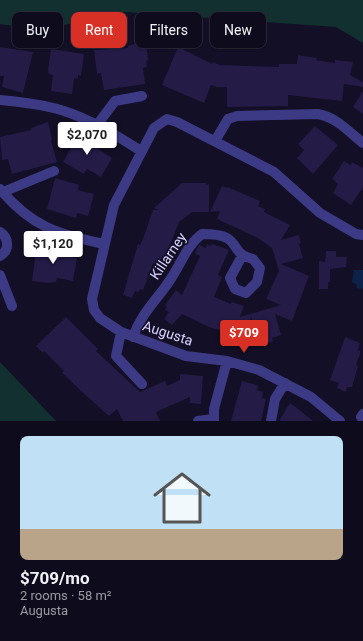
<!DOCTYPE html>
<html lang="en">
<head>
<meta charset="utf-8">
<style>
  :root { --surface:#0e0b1c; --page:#171425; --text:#f1f3f6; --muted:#9b9ba3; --line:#2e2b3b; --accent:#d93025 }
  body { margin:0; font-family:Roboto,sans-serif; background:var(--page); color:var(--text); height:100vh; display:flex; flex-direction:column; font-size:15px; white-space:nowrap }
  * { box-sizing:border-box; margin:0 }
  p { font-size:13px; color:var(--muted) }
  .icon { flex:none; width:22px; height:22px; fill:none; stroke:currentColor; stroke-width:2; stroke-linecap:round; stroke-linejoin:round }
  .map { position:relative; height:421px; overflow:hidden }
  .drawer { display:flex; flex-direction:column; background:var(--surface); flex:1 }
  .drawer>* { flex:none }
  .banner { position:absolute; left:12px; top:12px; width:339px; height:36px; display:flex; gap:8px }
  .price { position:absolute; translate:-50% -34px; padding:0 9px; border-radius:4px; background:#fff; color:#222; font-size:13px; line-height:26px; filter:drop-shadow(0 1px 2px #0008) }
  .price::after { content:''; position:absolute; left:50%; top:24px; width:12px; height:9px; margin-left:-6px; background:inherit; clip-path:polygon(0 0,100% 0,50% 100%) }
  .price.selected { background:var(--accent); color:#fff }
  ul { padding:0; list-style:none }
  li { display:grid; align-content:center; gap:8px; height:212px; padding:0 20px }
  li+li { border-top:1px solid var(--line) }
  li span { display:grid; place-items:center; height:124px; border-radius:8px; color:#555 }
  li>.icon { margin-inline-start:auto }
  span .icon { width:72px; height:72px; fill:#fffc; stroke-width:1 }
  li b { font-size:17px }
  .tag { padding:0 14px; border-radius:8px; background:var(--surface); box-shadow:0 1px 3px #0004,0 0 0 1px var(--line); font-size:14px; line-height:36px }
  .tag.selected { background:var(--accent); color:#fff }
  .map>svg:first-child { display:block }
  .green { fill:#12302f }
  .water { fill:#0c2248 }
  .building { fill:#241b47 }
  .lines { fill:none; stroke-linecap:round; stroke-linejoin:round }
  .minor { stroke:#3d3a85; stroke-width:10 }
  .labels { text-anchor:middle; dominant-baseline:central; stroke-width:3.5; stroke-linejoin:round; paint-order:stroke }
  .street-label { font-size:14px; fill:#d9d4ff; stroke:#130f26 }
</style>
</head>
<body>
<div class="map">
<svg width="363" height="421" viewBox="0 0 363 421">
  <rect width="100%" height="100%" fill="#130f26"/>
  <path class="green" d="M0 0H363V43L336 27 125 12 42 30 0 24Z
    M0 362 56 421H0Z"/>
  <path class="water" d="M354 270H363V288L361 289 357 288 356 284 352 282Z"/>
  <path class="building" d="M146 43 148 59 146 62 147 67 143 68 145 84 104 90 101 73 97 74 94 50 128 48V46L134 44Z
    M0 47 33 52 23 93 2 87 4 76H0Z
    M178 47 212 64V62L220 65 279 67V64H297L298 55 317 58 316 60 335 63V60L353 62 350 75 363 82V87L344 84 342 101 288 95V106L227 107V87H217L211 85 204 103 162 85Z
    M51 49 84 54 81 76 78 75V79L74 78 72 94 51 91 53 75 49 74 48 70Z
    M363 91V114L353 107Z
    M48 122 52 139 51 141 57 162 12 174 8 159 2 160 0 137 31 130V128Z
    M315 126 338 145 313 174 297 158 304 150 298 144Z
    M81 131 95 140V143L100 146 98 149 112 158 101 177 87 169 84 174 63 162Z
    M344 161 351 165 352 162 363 168V187L351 205 333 193 338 184 332 179Z
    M55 178 79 185 78 190 94 194 88 216 77 213 76 218 47 209Z
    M182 183H206V185L209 184V212H192L179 222 164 261 159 259 157 265 153 263 143 290 140 289 139 292 135 291 132 298 123 295 138 244 140 245 143 239 153 210H158L154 208Z
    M222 186 227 188V187L260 201 258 206 265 209 264 212 290 225 281 240 299 235 301 243 299 244 303 258 281 264 309 276 292 321 275 314 281 335 272 338 273 342 260 344 251 317 244 337 209 327 182 314 172 325 164 319 169 312 165 310 167 307 165 305 176 290 182 295 200 256 195 254 197 248 199 245 206 248 207 244 211 246 212 244 229 250 218 275 222 277 214 297 231 304 232 302 244 306 240 317 281 305 266 299 279 271 272 248 256 237 217 219 220 211 210 212Z
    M37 244 54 247 61 251V255L77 258 73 281 57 278 56 282 48 283 32 281Z
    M326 251H336V257H347L346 267 330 269V282H328V289H319V261L325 262Z
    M66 317 98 349 96 351 111 365 140 392 165 381 167 386 180 380V374L203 376 201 404 190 403V397L156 412 160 421H123L117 409 109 416 81 391 62 373 64 371 44 351 43 353 36 346Z
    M345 337 360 343 358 350 360 351V354L356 365 358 366 352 387H347L346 392 337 388 339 383 330 380Z
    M242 381 254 384 258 386 257 390 263 392 262 398 266 399 261 421H231Z
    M290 403 297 408 313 421H279Z"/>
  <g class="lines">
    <path class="minor" d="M0 100C21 102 41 104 61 110 90 119 116 135 141 151
      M97 125 115 101 142 96
      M215 141 228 119 237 116 318 114C336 117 349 132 363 143
      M0 189C32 227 57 234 104 244
      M3 192 54 171
      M0 232C9 238 10 250 0 256
      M0 275 12 306
      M121 332 116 356 142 384
      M133 337C141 313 159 298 172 277 182 262 187 245 202 234 210 234 220 234 227 238 239 245 233 254 253 259L260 268 257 282 246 293 235 289 230 278 242 256
      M361 417 363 414
      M198 421 213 419
      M214 421V409L227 361
      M271 421 275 399 285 383
      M340 421 311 397 259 370 227 361 186 356 121 332 100 318 94 310 92 299 114 205 154 128 167 119 177 122 274 172 320 213 356 234 363 235"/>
  </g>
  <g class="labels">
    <g class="street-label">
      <text transform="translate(168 256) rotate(-56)">Killarney</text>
      <text transform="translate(168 333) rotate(18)">Augusta</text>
    </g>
  </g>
</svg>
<b class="price" style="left:87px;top:156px">$2,070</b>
<b class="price" style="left:53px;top:265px">$1,120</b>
<b class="price selected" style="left:244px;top:354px">$709</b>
<div class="banner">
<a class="tag">Buy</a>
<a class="tag selected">Rent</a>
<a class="tag">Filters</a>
<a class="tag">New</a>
</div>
</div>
<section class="drawer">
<ul>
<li><span style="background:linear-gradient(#bfe0f5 75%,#b9a48a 0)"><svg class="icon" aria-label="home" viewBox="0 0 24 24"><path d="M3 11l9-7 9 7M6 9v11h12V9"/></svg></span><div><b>$709/mo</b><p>2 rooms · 58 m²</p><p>Augusta</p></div></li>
</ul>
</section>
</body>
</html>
